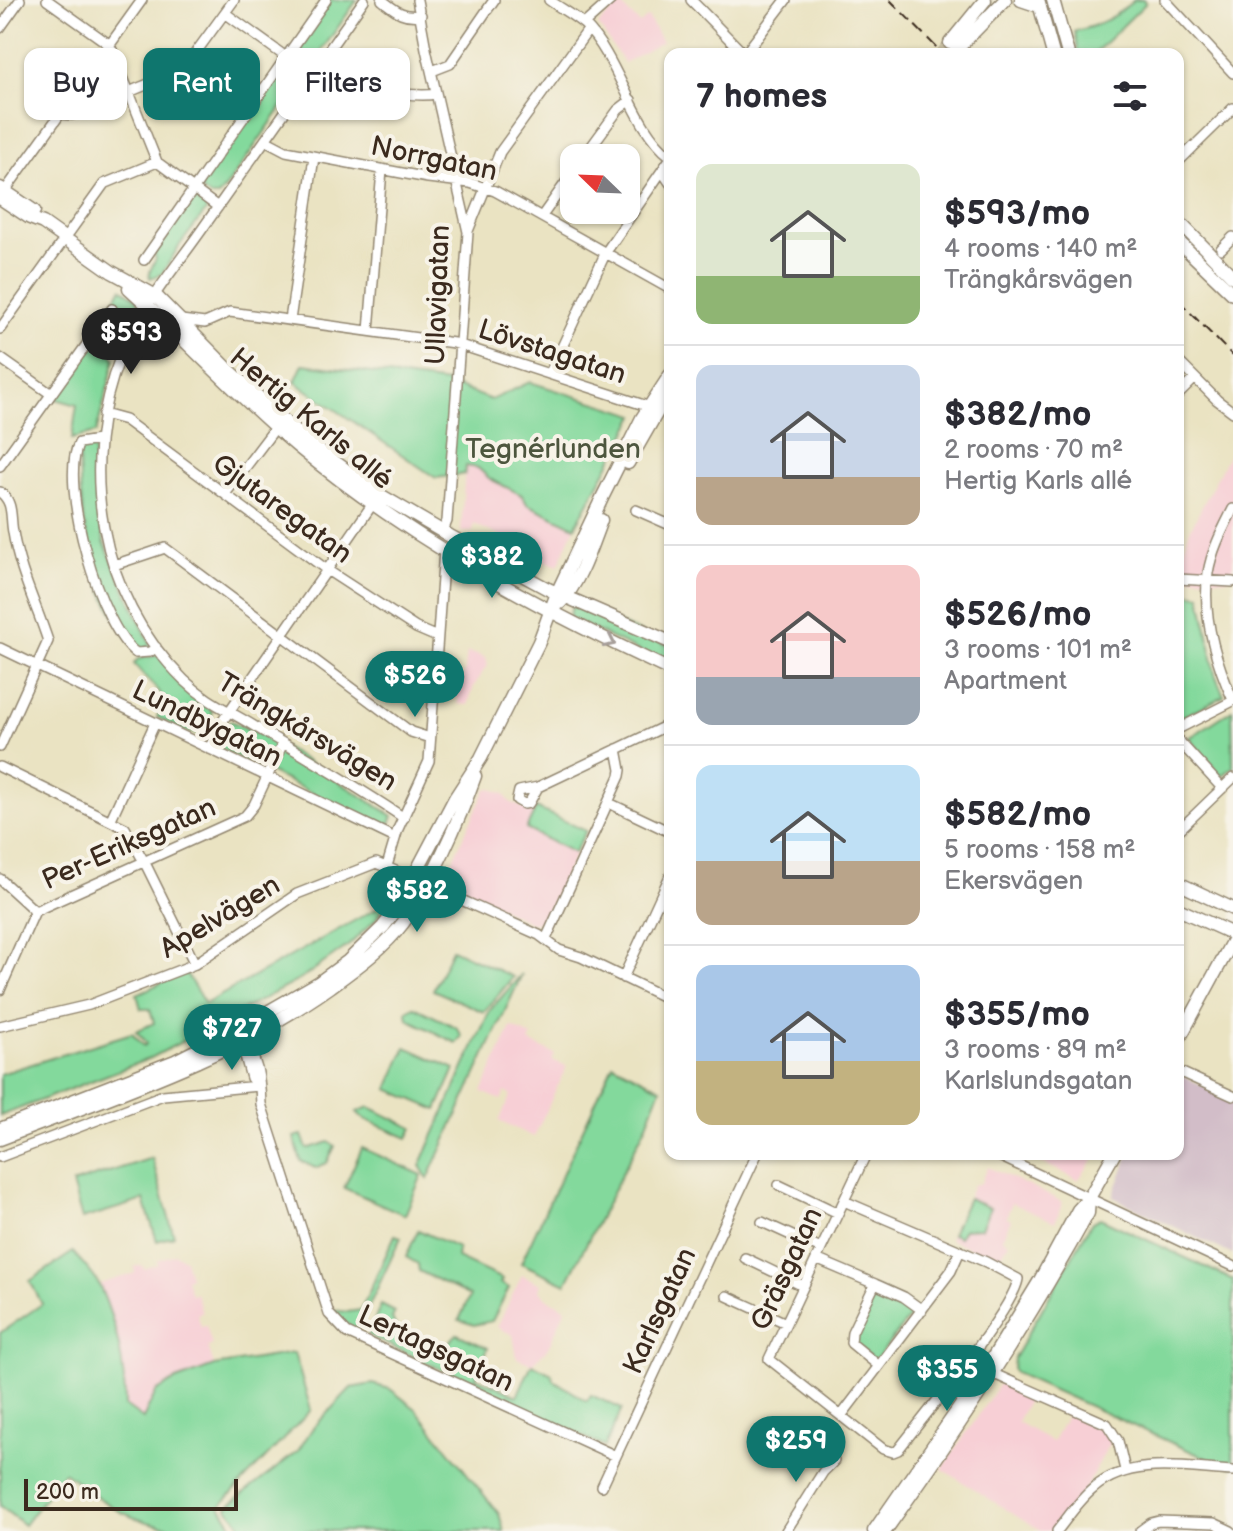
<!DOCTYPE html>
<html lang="en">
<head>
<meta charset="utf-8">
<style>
  :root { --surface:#fff; --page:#f2f2f3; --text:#2b2b33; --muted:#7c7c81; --line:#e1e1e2; --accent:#0f766e }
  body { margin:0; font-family:"Balsamiq Sans",sans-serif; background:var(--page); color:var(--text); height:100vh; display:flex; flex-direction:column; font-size:30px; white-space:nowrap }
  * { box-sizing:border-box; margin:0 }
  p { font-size:26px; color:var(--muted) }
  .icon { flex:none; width:44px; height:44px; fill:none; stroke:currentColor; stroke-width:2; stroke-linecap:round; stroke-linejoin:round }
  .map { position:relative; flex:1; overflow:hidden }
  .panel { position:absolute; left:664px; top:48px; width:520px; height:1112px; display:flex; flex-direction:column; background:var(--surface); border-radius:16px; box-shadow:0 2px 6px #0004 }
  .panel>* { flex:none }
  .hud { position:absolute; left:24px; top:48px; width:520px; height:72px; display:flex; gap:16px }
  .needle { width:52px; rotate:293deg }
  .tools { position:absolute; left:560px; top:144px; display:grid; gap:16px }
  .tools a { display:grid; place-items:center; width:80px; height:80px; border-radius:16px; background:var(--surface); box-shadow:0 2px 6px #0004; font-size:40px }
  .scale { position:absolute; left:24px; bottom:20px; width:214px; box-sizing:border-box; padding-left:8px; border:4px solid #3b2a1e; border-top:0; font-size:22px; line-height:28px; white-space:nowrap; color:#3b2a1e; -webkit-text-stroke:6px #f7f3e8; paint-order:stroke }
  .price { position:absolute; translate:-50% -68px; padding:0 18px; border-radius:28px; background:var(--accent); color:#fff; font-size:26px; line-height:52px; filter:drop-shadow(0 2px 4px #0008) }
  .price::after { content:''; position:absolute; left:50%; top:48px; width:24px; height:18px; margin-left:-12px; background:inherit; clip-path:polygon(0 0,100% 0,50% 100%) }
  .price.on { background:#222; color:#fff }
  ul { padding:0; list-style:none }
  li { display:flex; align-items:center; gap:24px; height:200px; padding:0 32px }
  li+li { border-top:2px solid var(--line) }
  li span { display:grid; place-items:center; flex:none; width:224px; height:160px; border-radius:16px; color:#555 }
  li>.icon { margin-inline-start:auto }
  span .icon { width:96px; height:96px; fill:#fffc; stroke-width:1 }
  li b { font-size:34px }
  h2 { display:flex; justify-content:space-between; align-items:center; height:96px; padding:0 32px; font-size:34px }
  .pill { padding:0 28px; border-radius:16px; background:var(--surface); box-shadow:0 2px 6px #0004; font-size:28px; line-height:72px }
  .pill.on { background:var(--accent); color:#fff }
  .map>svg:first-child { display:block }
  .built { fill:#f7cfd5 }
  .industrial { fill:#d2bdc8 }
  .green { fill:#83d99c; stroke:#5f825d; stroke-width:2 }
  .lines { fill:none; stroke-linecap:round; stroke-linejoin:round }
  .major-tunnel { stroke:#c7bea1; stroke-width:12; stroke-dasharray:12 6; stroke-linecap:butt }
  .minor-casing { stroke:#928670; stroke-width:12 }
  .major-casing { stroke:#928670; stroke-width:15 }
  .minor { stroke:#fff; stroke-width:9 }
  .major { stroke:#fff; stroke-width:12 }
  .rail { stroke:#3b2a1e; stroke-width:2; stroke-dasharray:12 6; stroke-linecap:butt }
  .oneway { stroke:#a79f9a }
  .labels { text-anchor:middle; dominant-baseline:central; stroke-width:8; stroke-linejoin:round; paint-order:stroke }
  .street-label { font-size:28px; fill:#3b2a1e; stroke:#f7f3e8 }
  .park-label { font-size:28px; fill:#4d563e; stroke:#f7f3e8 }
</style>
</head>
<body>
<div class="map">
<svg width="1233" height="1531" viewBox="0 0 1233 1531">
  <rect width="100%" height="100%" fill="#f7f3e8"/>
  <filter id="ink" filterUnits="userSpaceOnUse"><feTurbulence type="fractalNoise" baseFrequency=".0125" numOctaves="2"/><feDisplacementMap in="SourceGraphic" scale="16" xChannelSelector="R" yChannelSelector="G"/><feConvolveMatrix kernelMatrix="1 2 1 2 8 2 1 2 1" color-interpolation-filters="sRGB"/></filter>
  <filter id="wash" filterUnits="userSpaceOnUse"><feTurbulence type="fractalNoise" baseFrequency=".006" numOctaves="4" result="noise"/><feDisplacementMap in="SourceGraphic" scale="32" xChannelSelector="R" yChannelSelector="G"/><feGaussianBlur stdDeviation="1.8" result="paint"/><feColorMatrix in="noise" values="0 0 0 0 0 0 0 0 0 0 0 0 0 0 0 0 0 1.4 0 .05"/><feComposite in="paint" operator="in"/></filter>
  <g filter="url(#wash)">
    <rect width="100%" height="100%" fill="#eae3c2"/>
    <path class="built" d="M619 3 640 24 648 17 662 42 624 63 598 25Z
      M1233 446V569L1228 579 1178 576V556H1182L1189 532Z
      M465 466 478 468 490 479 522 495 528 504 575 527 558 566 519 550 516 544 474 524 473 532H461Z
      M467 652 484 657 488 664 474 686 468 705 458 704V698L446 697 447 681 460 682 465 670Z
      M491 788 504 794 510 802 534 812 536 808 586 831 545 918 537 923H532L443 880 486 789Z
      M511 1027 532 1036 529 1042 555 1054 552 1060 567 1066 534 1137 499 1121 511 1095 505 1092 501 1100 482 1092Z
      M1024 1154H1098L1078 1180Z
      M988 1167 1061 1201 1062 1205 1055 1222 1012 1203 1006 1217 1011 1220 1002 1238 1009 1242 998 1261 949 1239 973 1185 981 1183Z
      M175 1254 185 1259 190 1277 186 1279 191 1294 196 1293 202 1313 197 1314 201 1326 206 1325 212 1345 208 1347 214 1366 174 1381 157 1392 144 1419 125 1406V1376L100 1284 135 1273 134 1267 142 1265 144 1269 158 1264 157 1260Z
      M522 1275 541 1284 539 1291 550 1300 566 1308 548 1348 532 1364 517 1358 513 1335 497 1327Z
      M1001 1381 1030 1396 1017 1422 1052 1442 1068 1414 1113 1436 1082 1496 1053 1531H1040L942 1469Z"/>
    <path class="industrial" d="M1178 1074 1233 1099V1255L1113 1197 1129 1154H1178Z"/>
    <path class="green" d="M329 0H357L224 190 217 197H211L201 190 200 184Z
      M1134 0H1143L1146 3 1094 54H1078L1075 31C1100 26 1115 17 1134 0Z
      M191 197 206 206V211L179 246 162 274 150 278 149 273 156 259 153 250Z
      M122 288 138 300 137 314 123 344 116 346 102 341 101 331 116 310 110 305Z
      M95 347 112 354 115 359 96 433 72 439 77 405 56 399 89 349Z
      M303 364 448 383 491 400 530 382 636 415 575 527 527 504 522 495 490 479 478 468 466 466 465 474 436 478 295 382Z
      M94 444V480L104 542 150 644 147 650 139 651C91 596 79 520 79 449L83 445Z
      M1178 592 1201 595 1215 674 1224 696 1178 719Z
      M572 606 619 623 670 646V666L569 618Z
      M158 655 212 711V727C195 743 175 725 157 717L166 700 134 664 138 659Z
      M1232 710 1233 767 1222 776 1189 738Z
      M230 721 266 736 393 816 387 830 214 745Z
      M536 808 586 831 574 853 526 829Z
      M386 903 375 920 349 945 301 979 151 1058 0 1116V1074L132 1033 144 1046 147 1043 136 1031 154 1023 150 1009H141L137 994 185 972 205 1004Z
      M452 949 513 977 484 1012 433 990Z
      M522 974 428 1179 420 1166 490 1010Z
      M414 1007 456 1027 462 1036 456 1043 408 1019 407 1011Z
      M406 1047 455 1069 437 1110 388 1089Z
      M613 1064 661 1088 647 1124 566 1284 521 1263Z
      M369 1107 413 1128 408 1138 364 1119 357 1112Z
      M302 1135 307 1149 329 1142 335 1146 327 1163 315 1168 301 1161 294 1137Z
      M362 1148 422 1175 405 1215 344 1188Z
      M152 1158 174 1236 157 1241 144 1200 82 1219 72 1184Z
      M968 1198 990 1208 981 1228 964 1229 959 1237 952 1234Z
      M1100 1218 1233 1280V1466L1219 1464 1015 1373 1013 1369 1014 1358 1092 1222Z
      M418 1230 458 1248 457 1258 502 1279 500 1283 509 1288 492 1321 474 1325 459 1320 470 1296 419 1271 418 1264 406 1257Z
      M395 1235 401 1237 357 1332 342 1325 334 1310 347 1312 361 1310Z
      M73 1252C81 1262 95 1275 100 1287 117 1326 125 1363 125 1406L143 1419 156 1392 174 1381 214 1366 294 1353 311 1410 220 1506 236 1531H178L177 1528C121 1520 107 1504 64 1472L24 1525 0 1506V1333L42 1304 30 1281Z
      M876 1289 900 1299 915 1310 875 1361 852 1342Z
      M381 1305 395 1312 392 1318 396 1327 438 1346 446 1345 457 1334 488 1348 476 1377 517 1396 532 1364 552 1374 554 1380 587 1401 591 1395 622 1409 605 1447 368 1335Z
      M372 1384 390 1389 416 1409 499 1514 504 1531H246L227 1507 298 1451 312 1429 351 1388Z"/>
  </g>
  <g filter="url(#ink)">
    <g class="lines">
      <path class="major-tunnel" d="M941 54 950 43"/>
      <defs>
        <path id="minor" d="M47 0 110 45 157 162 218 207
          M364 0C310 76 257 152 203 228 175 268 140 309 121 355 77 464 98 596 184 680 207 702 228 710 254 726 305 756 355 785 404 818
          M382 0C395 10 403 18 421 15
          M417 0 426 49 468 232 447 521 443 531
          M549 0C560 8 575 16 585 25 620 60 632 127 670 156
          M691 0 744 54
          M1165 0 1233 73
          M225 13 286 57
          M584 24 611 0
          M0 28 20 0
          M745 54 786 0
          M316 68C340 83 408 99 436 94
          M432 71 450 64 494 0
          M61 114 72 115 183 70 234 0
          M265 140 286 151 428 178 470 183 495 191 670 289
          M583 158 618 110 631 100
          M1178 162 1233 108
          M662 171 670 183
          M2 195 142 0
          M542 216 574 171
          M468 231 500 152 588 30
          M1221 249 1233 237
          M144 260 326 0
          M181 320 205 323 230 312 454 343 650 407
          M290 320 314 157
          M0 329 104 184 157 162
          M369 331 382 170
          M92 337 122 353
          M0 358 51 394
          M1178 361 1217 400 1233 412
          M550 373 606 252 670 159
          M1178 395 1195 378
          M103 414 125 420 327 570 416 628 437 637
          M99 440 79 443C58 483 100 627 136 653L150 652 156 647
          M0 466 112 309
          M0 492C14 502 10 517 13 532 19 571 36 604 48 641L0 747
          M225 494 276 427
          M1233 509C1223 529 1212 549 1208 573 1202 615 1216 662 1233 700
          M636 510 670 525
          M114 565 165 548 411 732 430 738
          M1178 579 1233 582
          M0 648 395 838
          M1178 729 1233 701
          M1178 740 1222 788
          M209 749 224 719 376 499
          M0 767 125 828 147 867 195 964
          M538 787 529 803 524 804 517 800 519 791 538 787 670 724
          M609 803 670 832
          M111 819 155 723
          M1178 831 1233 778
          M387 866 398 829 429 761 444 550
          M0 879 35 911
          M426 884 539 935 559 950 581 957 670 1000
          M546 939 620 776 621 770 617 749
          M623 978 670 876
          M0 990 35 911 245 816 254 805 283 743
          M0 1026 89 1005 195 964 297 894 376 863 413 878
          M241 1041C259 1056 260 1082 261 1104L329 1314 347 1333 616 1456
          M241 1041 251 1078 258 1086
          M1178 1071 1233 1096
          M995 1154 1233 1266
          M0 1157 163 1095 258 1086
          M779 1185 838 1213
          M844 1201 986 1262 1018 1279C1014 1309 921 1420 898 1450L893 1452 883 1449 769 1359 866 1154
          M762 1222 821 1249
          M745 1258 803 1286
          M816 1259 875 1284
          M727 1296 786 1323
          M879 1366 851 1343 852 1332 875 1284 904 1297 922 1310
          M994 1374 1107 1424 1118 1441 1125 1470
          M841 1416 951 1271 960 1251
          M602 1486 757 1154
          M786 1531 823 1472 834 1461
          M1057 1531C1069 1516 1079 1500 1094 1488 1131 1456 1188 1469 1233 1471
          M1140 1531 1151 1523 1159 1521 1214 1523 1231 1531"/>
        <path id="major" d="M1021 0 1039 6
          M1038 0 1053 54
          M1053 0 1068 54
          M950 43 985 0
          M957 49 1005 0
          M0 188 34 211
          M0 198 30 218 43 223 112 272 156 296 229 370 282 419 323 453 380 495 450 536 548 589 670 642
          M1178 221 1233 277
          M1178 241 1233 294
          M129 288C186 340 238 396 297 446 409 539 539 609 670 670
          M628 463 668 393
          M560 603C580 583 591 546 601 520
          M1178 883 1233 909
          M1178 909 1233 934
          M1178 1041 1233 940
          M0 1129 175 1061 236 1030 318 983 348 961 383 927 396 910 455 798 481 758 539 642 557 593 603 496 642 418 670 375
          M0 1139C114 1095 230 1058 330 987 356 968 383 949 403 923 429 888 460 818 475 776
          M874 1531 986 1369 1039 1282 1078 1210 1089 1198 1114 1154
          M885 1531C959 1428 1027 1324 1088 1213L1089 1198"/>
      </defs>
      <use href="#minor" class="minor-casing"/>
      <use href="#major" class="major-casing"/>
      <use href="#minor" class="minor"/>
      <use href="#major" class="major"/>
      <path class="rail" d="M890 0 943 54
        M1178 300 1233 356"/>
    </g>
    <defs><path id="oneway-chevron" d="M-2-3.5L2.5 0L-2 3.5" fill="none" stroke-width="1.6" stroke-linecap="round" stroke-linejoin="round" transform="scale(2)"/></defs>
    <use class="oneway" href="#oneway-chevron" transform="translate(610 642) rotate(26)"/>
  </g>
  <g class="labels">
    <g class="street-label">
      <text transform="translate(434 159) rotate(12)">Norrgatan</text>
      <text transform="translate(438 295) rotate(-88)">Ullavigatan</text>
      <text transform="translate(552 352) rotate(18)">Lövstagatan</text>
      <text transform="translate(311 419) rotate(40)">Hertig Karls allé</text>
      <text transform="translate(282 509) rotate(36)">Gjutaregatan</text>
      <text transform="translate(207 724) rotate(26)">Lundbygatan</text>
      <text transform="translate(307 732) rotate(31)">Trängkårsvägen</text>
      <text transform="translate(129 844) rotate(-24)">Per-Eriksgatan</text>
      <text transform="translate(220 917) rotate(-31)">Apelvägen</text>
      <text transform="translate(787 1269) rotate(-65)">Gräsgatan</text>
      <text transform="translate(660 1311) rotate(-65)">Karlsgatan</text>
      <text transform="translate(436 1349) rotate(25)">Lertagsgatan</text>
    </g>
    <g class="park-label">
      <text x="553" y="449">Tegnérlunden</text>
    </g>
  </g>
</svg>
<div class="tools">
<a><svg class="needle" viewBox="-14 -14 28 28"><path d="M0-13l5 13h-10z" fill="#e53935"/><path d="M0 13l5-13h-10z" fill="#7c7c81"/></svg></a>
</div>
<div class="scale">200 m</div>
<b class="price on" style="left:131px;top:376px">$593</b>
<b class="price" style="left:492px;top:600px">$382</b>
<b class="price" style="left:415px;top:719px">$526</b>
<b class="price" style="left:417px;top:934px">$582</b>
<b class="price" style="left:232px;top:1072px">$727</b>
<b class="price" style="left:947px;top:1413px">$355</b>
<b class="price" style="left:796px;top:1484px">$259</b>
<div class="hud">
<a class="pill">Buy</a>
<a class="pill on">Rent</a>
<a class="pill">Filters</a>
</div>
<section class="panel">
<h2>7 homes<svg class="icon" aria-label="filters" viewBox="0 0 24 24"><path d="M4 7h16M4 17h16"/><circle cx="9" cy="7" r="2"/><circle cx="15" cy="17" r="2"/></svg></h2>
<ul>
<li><span style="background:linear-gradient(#dfe7d0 70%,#8fb573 0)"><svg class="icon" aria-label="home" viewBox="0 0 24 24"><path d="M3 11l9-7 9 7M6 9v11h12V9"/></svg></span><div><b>$593/mo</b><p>4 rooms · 140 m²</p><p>Trängkårsvägen</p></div></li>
<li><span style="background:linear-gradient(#c9d6e8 70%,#b9a48a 0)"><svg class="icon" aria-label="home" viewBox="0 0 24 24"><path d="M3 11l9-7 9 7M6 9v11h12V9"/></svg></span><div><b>$382/mo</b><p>2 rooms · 70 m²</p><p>Hertig Karls allé</p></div></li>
<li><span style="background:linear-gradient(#f6c9c9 70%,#9aa5b1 0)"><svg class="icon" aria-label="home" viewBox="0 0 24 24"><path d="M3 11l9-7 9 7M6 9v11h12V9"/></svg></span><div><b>$526/mo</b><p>3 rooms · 101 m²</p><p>Apartment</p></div></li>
<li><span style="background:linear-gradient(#bfe0f5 60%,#b9a48a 0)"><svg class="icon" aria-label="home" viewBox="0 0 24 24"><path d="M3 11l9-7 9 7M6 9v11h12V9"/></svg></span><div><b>$582/mo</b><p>5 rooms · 158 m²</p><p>Ekersvägen</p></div></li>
<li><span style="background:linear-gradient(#a9c7e8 60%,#c2b280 0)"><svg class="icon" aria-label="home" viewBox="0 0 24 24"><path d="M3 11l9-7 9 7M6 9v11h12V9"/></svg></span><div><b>$355/mo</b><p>3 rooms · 89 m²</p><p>Karlslundsgatan</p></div></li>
</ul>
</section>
</div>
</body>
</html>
